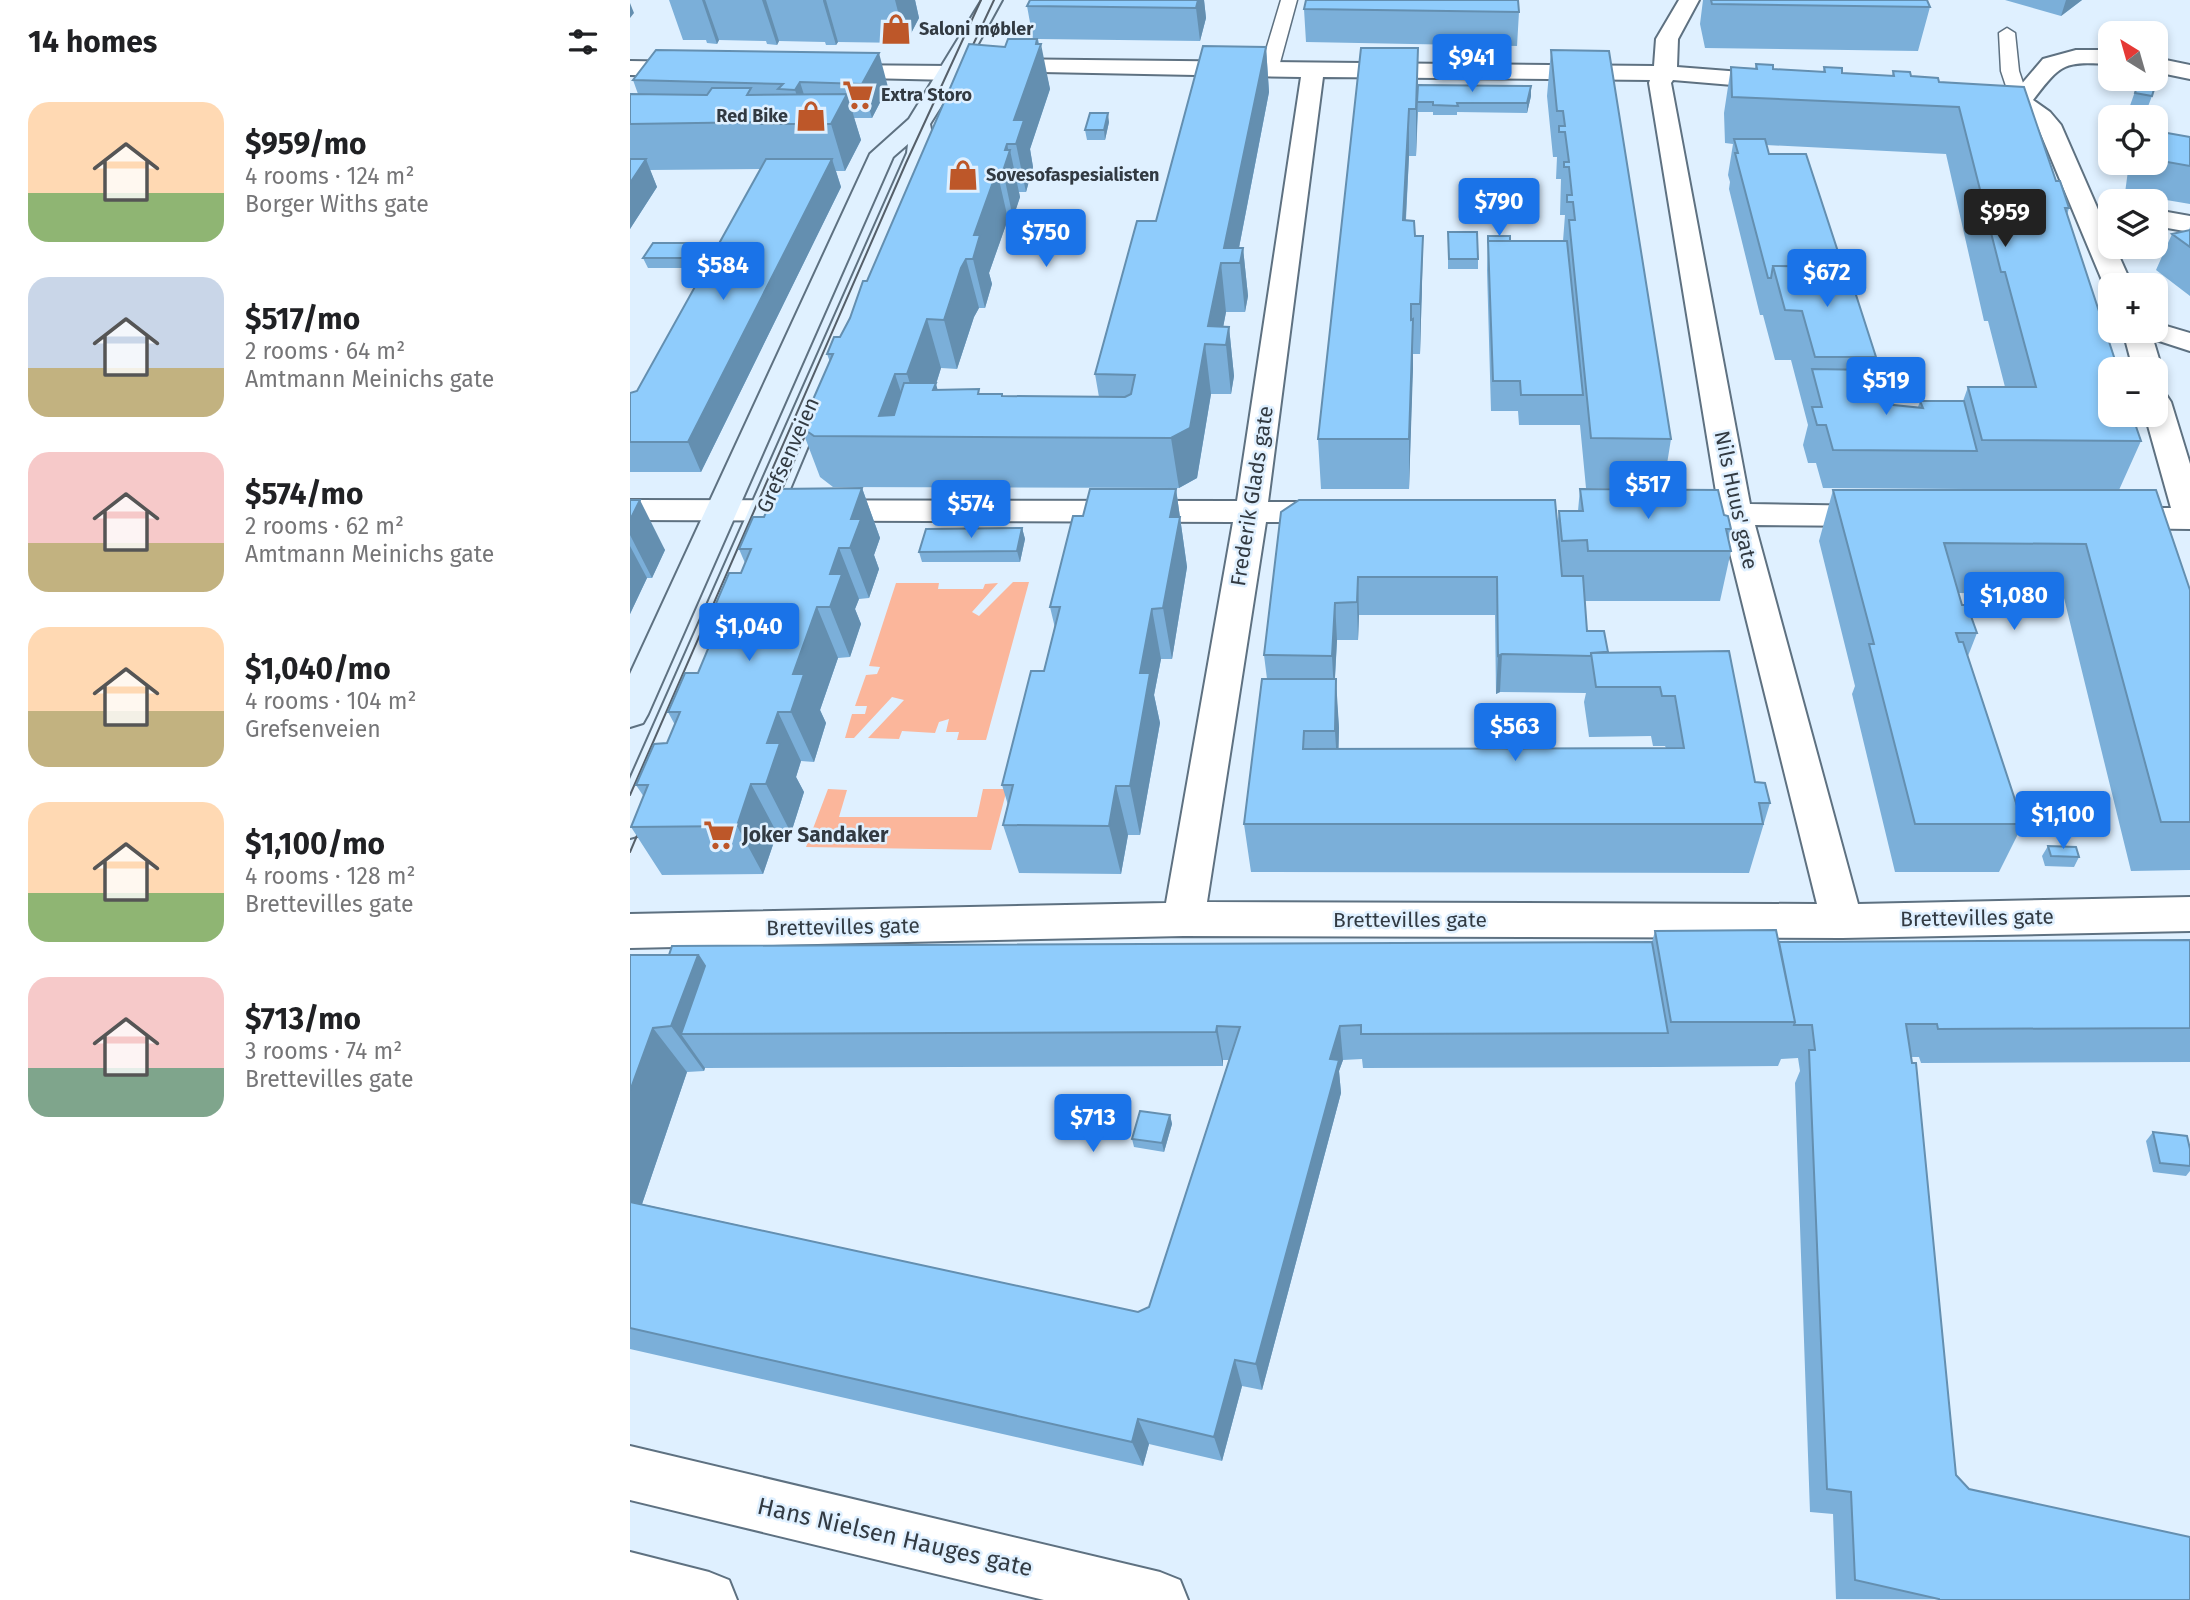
<!DOCTYPE html>
<html lang="en">
<head>
<meta charset="utf-8">
<style>
  :root { --surface:#fff; --page:#f2f2f2; --text:#202124; --muted:#757577; --accent:#1a73e8 }
  body { margin:0; font-family:"Fira Sans",sans-serif; background:var(--page); color:var(--text); height:100vh; display:flex; flex-direction:column; font-size:26px; white-space:nowrap }
  * { box-sizing:border-box; margin:0 }
  p { font-size:23px; color:var(--muted) }
  .icon { flex:none; width:38px; height:38px; fill:none; stroke:currentColor; stroke-width:2; stroke-linecap:round; stroke-linejoin:round }
  .map { position:relative; flex:1; overflow:hidden }
  .sheet { display:flex; flex-direction:column; background:var(--surface); width:630px }
  .sheet>* { flex:none }
  .needle { width:46px; rotate:323deg }
  .controls { position:absolute; left:1468px; top:21px; display:grid; gap:14px }
  .controls a { display:grid; place-items:center; width:70px; height:70px; border-radius:14px; background:var(--surface); box-shadow:0 4px 10px #0003; font-size:35px }
  .price { position:absolute; translate:-50% -60px; padding:0 16px; border-radius:7px; background:var(--accent); color:#fff; font-size:23px; line-height:46px; filter:drop-shadow(0 2px 4px #0008) }
  .price::after { content:''; position:absolute; left:50%; top:42px; width:21px; height:16px; margin-left:-10px; background:inherit; clip-path:polygon(0 0,100% 0,50% 100%) }
  .price.on { background:#222; color:#fff }
  ul { padding:0; list-style:none }
  li { display:flex; align-items:center; gap:21px; height:175px; padding:0 28px }
  li span { display:grid; place-items:center; flex:none; width:196px; height:140px; border-radius:21px; color:#555 }
  li>.icon { margin-inline-start:auto }
  span .icon { width:84px; height:84px; fill:#fffc; stroke-width:1 }
  li b { font-size:30px }
  h2 { display:flex; justify-content:space-between; align-items:center; height:84px; padding:0 28px; font-size:30px }
  main { display:flex; flex:1; min-height:0 }
  .map>svg:first-child { display:block }
  .green { fill:#fbb69b }
  .lines { fill:none; stroke-linecap:round; stroke-linejoin:round }
  .service-casing { stroke:#5e7181; stroke-width:3 }
  .minor-casing { stroke:#5e7181; stroke-width:4 }
  .tertiary-casing { stroke:#5e7181; stroke-width:4 }
  .secondary-casing { stroke:#5e7181; stroke-width:4 }
  .service { fill:#fff; fill-rule:evenodd }
  .minor { fill:#fff; fill-rule:evenodd }
  .tertiary { fill:#fff; fill-rule:evenodd }
  .secondary { fill:#e0f1ff; fill-rule:evenodd }
  .tram { stroke:#555f69; stroke-width:2 }
  .wall { fill:#7bafd9; fill-rule:evenodd }
  .shaded-wall { fill:#648fb0 }
  .building { fill:#8fccfc; stroke:#648fb0; stroke-width:2 }
  .labels { text-anchor:middle; dominant-baseline:central; stroke-width:5; stroke-linejoin:round; paint-order:stroke }
  .far-poi-label { font-size:18px; font-weight:bold; fill:#323a42; stroke:#dff0ff; text-anchor:start }
  .street-label { font-size:21px; fill:#323a42; stroke:#dff0ff }
  .poi-label { font-size:21px; font-weight:bold; fill:#323a42; stroke:#dff0ff; text-anchor:start }
  .near-street-label { font-size:24px; fill:#323a42; stroke:#dff0ff }
</style>
</head>
<body>
<main>
<section class="sheet">
<h2>14 homes<svg class="icon" aria-label="filters" viewBox="0 0 24 24"><path d="M4 7h16M4 17h16"/><circle cx="9" cy="7" r="2"/><circle cx="15" cy="17" r="2"/></svg></h2>
<ul>
<li><span style="background:linear-gradient(#ffd9b3 65%,#8fb573 0)"><svg class="icon" aria-label="home" viewBox="0 0 24 24"><path d="M3 11l9-7 9 7M6 9v11h12V9"/></svg></span><div><b>$959/mo</b><p>4 rooms · 124 m²</p><p>Borger Withs gate</p></div></li>
<li><span style="background:linear-gradient(#c9d6e8 65%,#c2b280 0)"><svg class="icon" aria-label="home" viewBox="0 0 24 24"><path d="M3 11l9-7 9 7M6 9v11h12V9"/></svg></span><div><b>$517/mo</b><p>2 rooms · 64 m²</p><p>Amtmann Meinichs gate</p></div></li>
<li><span style="background:linear-gradient(#f6c9c9 65%,#c2b280 0)"><svg class="icon" aria-label="home" viewBox="0 0 24 24"><path d="M3 11l9-7 9 7M6 9v11h12V9"/></svg></span><div><b>$574/mo</b><p>2 rooms · 62 m²</p><p>Amtmann Meinichs gate</p></div></li>
<li><span style="background:linear-gradient(#ffd9b3 60%,#c2b280 0)"><svg class="icon" aria-label="home" viewBox="0 0 24 24"><path d="M3 11l9-7 9 7M6 9v11h12V9"/></svg></span><div><b>$1,040/mo</b><p>4 rooms · 104 m²</p><p>Grefsenveien</p></div></li>
<li><span style="background:linear-gradient(#ffd9b3 65%,#8fb573 0)"><svg class="icon" aria-label="home" viewBox="0 0 24 24"><path d="M3 11l9-7 9 7M6 9v11h12V9"/></svg></span><div><b>$1,100/mo</b><p>4 rooms · 128 m²</p><p>Brettevilles gate</p></div></li>
<li><span style="background:linear-gradient(#f6c9c9 65%,#7fa58c 0)"><svg class="icon" aria-label="home" viewBox="0 0 24 24"><path d="M3 11l9-7 9 7M6 9v11h12V9"/></svg></span><div><b>$713/mo</b><p>3 rooms · 74 m²</p><p>Brettevilles gate</p></div></li>
</ul>
</section>
<div class="map">
<svg width="1560" height="1600" viewBox="0 0 1560 1600">
  <rect width="100%" height="100%" fill="#dff0ff"/>
  <path class="green" d="M383 582H399L356 740H327L329 732H316L319 719 309 722 305 733 272 731 269 739 238 738 274 700 262 697 224 738H215L222 714H235L237 706H225L236 675 247 674 250 667 239 666 266 583H309L308 589H353L355 584 368 583 342 612 349 616Z
    M198 789 217 790 209 817H347L353 789H377L361 850 176 847Z"/>
  <g class="lines">
    <defs>
      <path id="service" d="M651 0H667L648 70 639 75 630 70Z
        M1377 28 1385 33 1389 71 1399 101 1390 106 1381 101 1371 71 1369 33Z"/>
      <path id="minor" d="M1049 0H1069L1048 39 1047 67 1151 75 1159 77 1162 82 1159 87 1151 89 1043 80 1041 83 1120 504 1247 506 1258 509 1263 516 1258 523 1247 526 1125 525 1228 904 1560 897V931L1212 938 553 936 0 948V914L536 903 603 522 0 520V500L607 501 671 77 364 71 356 69 353 64 356 59 1024 66 1026 39ZM693 77 1020 80 1019 83 1088 504H1042L1031 507 1026 514 1031 521 1042 524 1093 525 1187 904 577 902 636 522H701L712 519 717 512 712 505 701 502H638Z
        M1446 50H1480V64C1434 62 1432 62 1403 100L1420 112 1431 125 1480 237V247H1485L1502 285H1480V291L1474 285 1408 127 1397 115 1381 107 1343 101 1339 96 1343 91 1351 89 1384 93 1413 59Z
        M1526 58 1560 65V79L1526 72Z
        M0 61 64 62 72 64 75 69 72 74 64 76 0 75Z
        M201 65 321 66 329 68 332 73 329 78 321 80 193 77 190 72 193 67Z
        M1526 210 1560 216V232L1526 226Z
        M1526 323 1560 333V351L1523 339 1532 369 1526 375V369H1503L1493 331H1526Z
        M1526 393 1537 396 1541 402 1560 464V529L1483 528 1472 525 1467 518 1472 511 1483 508H1541L1515 415H1526Z"/>
      <path id="tertiary" d="M0 1446 530 1572 550 1580 558 1600H414L0 1500Z
        M0 1552 79 1572 99 1580 107 1600H0Z"/>
      <path id="secondary" d="M352 0H372L332 73 300 124 303 139 301 153 20 823 14 834 0 838V779L277 153 278 144 263 157 18 714 13 723 0 727V674L240 154 279 119Z"/>
    </defs>
    <use href="#service" class="service-casing"/>
    <use href="#minor" class="minor-casing"/>
    <use href="#tertiary" class="tertiary-casing"/>
    <use href="#secondary" class="secondary-casing"/>
    <use href="#service" class="service"/>
    <use href="#minor" class="minor"/>
    <use href="#tertiary" class="tertiary"/>
    <use href="#secondary" class="secondary"/>
    <path class="tram" d="M335 62 364 0
      M145 506 182 419
      M0 795 276 163 351 0
      M0 852 14 819"/>
  </g>
  <path class="wall" d="M39 0H285L289 18 276 43 208 42 206 45H196L195 42 149 41 147 45 137 44 136 41 89 40 87 44 77 43 76 40H53Z
    M400 0H574L576 18 570 41 408 39 420 89 400 149 403 167 396 192H389L390 197 383 218 378 219 359 273 362 284 355 308H349L344 317 327 369 311 368 306 384 307 390 350 394H372L373 396 469 397 465 374 526 221 636 47 639 92 609 248H613L618 296 615 312H596L593 327H599L604 376 601 394H581L567 478 549 488 203 487 190 477 171 427 200 362 197 354 210 337 220 318 237 281 375 47 403 39 397 6Z
    M1073 0H1297L1300 7 1288 51 1075 48 1070 24Z
    M1375 0H1452L1431 16Z
    M674 9 889 12 887 46 676 42Z
    M731 48 788 85 901 86V96L897 113 827 112V115H803V112H788L786 156H779L776 220 785 236 792 285 790 354H783L779 489H691L688 439Z
    M26 50 258 87 242 118H224L231 140 215 171H206L211 187 71 472H0V393L7 391 131 169 20 170 27 187 0 229V94H8L3 80Z
    M921 50 1041 439 1033 489 956 488 950 425H889L888 411H861L857 270 858 236 880 241H933L935 215H930L931 179H926L927 157H923L917 96Z
    M1126 64 1143 69 1193 72 1194 67 1212 73 1262 76 1263 71 1281 76 1309 82 1426 181 1439 208 1437 215 1511 441 1489 490 1560 590V870L1501 871 1433 594 1328 593 1332 605 1347 633 1338 656 1393 824 1369 872H1265L1222 694 1225 686 1189 541 1203 490H1334V489L1193 488 1186 463H1178L1173 445 1178 425 1161 360H1145L1133 315H1130L1099 189 1100 182 1098 175 1103 144 1095 143 1094 113 1101 67 1125 68ZM1136 145 1316 154 1354 321H1358L1375 387H1338L1333 401H1290L1288 407 1254 404 1243 370 1246 357 1213 267 1139 154Z
    M1508 83 1522 96 1514 117H1496Z
    M479 122 475 140H457L455 130Z
    M1526 131 1560 137V204L1495 193 1499 163H1526Z
    M1560 227V296L1526 270 1542 234 1559 230Z
    M818 242 848 259V269H818Z
    M69 253 60 268H18L13 258Z
    M232 488 250 538 244 555 249 569 239 598 229 599 225 609 231 624 220 657 208 658 190 710 196 723 184 762 171 761 166 777 174 792 161 833H147L133 874 32 875 1 827 14 797 6 785 37 743 45 725 38 712 68 673 90 620 84 608 111 573 115 563 109 549 134 517Z
    M546 489 557 567 542 659H531L524 695 530 723 510 835H498L491 874 389 873 373 825 378 805 372 785 414 671 425 628 420 607 453 516Z
    M950 489 1094 515 1101 529 1099 540 1101 551 1090 601H955L957 631 978 652 1099 651 1125 782 1140 803 1119 873 621 872 614 824 637 679 634 655 651 512 927 526 929 511H948ZM729 615H865L866 694 870 692 956 693 954 702 959 737 1021 736 1023 746H1035L1036 748 708 749 709 728 705 679 707 640H728Z
    M0 500 35 550 22 578H17L0 614Z
    M392 528 395 539 390 562H292L289 552Z
    M1418 846 1449 857 1444 867 1415 866 1412 856Z
    M1025 931 1149 942 1560 940V1062L1291 1063 1289 1057H1281L1326 1475 1339 1489 1560 1600 1206 1599 1203 1514 1180 1512 1165 1083 1170 1071 1168 1058 1151 1059 1148 1066 1029 1067 733 1068 732 1059 713 1060 709 1071 711 1093 632 1390 612 1386 592 1461 519 1444 513 1466 0 1349V955L1022 942ZM593 1060H599L519 1307 508 1312 12 1204 57 1072 74 1071 75 1068 593 1066Z
    M540 1115 542 1124 534 1152 504 1147 502 1139Z
    M1523 1132 1560 1149V1171L1556 1176 1523 1172 1516 1141Z"/>
  <path class="shaded-wall" d="M72 0H75L89 40 87 44Z
    M132 0H136L149 41 147 45Z
    M193 0H196L208 42 206 45 193 1Z
    M265 0H285L289 18 276 43Z
    M568 0H574L576 18 570 41 566 8Z
    M1436 0H1452L1431 16Z
    M0 3 4 13 0 18Z
    M407 39 410 50 411 44 420 89 400 149 403 167 396 192 386 144 384 120Z
    M636 47 639 92 606 263 594 248Z
    M788 48V94L786 156V109Z
    M249 53 258 87 242 118 232 84Z
    M170 82 181 117 176 124 165 90Z
    M901 86V96L897 113V103Z
    M217 94 231 140 215 171 201 124Z
    M779 109V156L773 269V220Z
    M478 113 479 122 475 140 474 130Z
    M377 144 379 153 380 150 390 197 383 218 373 171 375 150Z
    M16 159 27 187 0 229V183Z
    M202 159 211 187 71 472 58 442Z
    M367 171 378 219 359 273 362 284 355 308 343 259 344 235Z
    M793 236 792 285 790 354V304Z
    M65 243 69 253 60 268 56 258Z
    M613 248 618 296 615 312 610 263Z
    M336 259 349 308 344 317 327 369 314 320 331 268Z
    M591 263 596 312 590 344 578 326Z
    M297 319 311 368 306 384 320 433 292 423 277 374Z
    M783 319V369L779 489V439Z
    M599 327 604 376 601 394 596 345Z
    M575 344 581 394 567 478 549 488 541 438Z
    M265 374 281 423 249 416Z
    M232 488 250 538 244 555 249 569 239 598 220 548 221 519Z
    M546 489 557 567 542 659 533 608 540 517Z
    M10 500 35 550 22 578 0 535V520Z
    M392 528 395 539 390 562 387 551Z
    M0 546 17 578 0 614Z
    M209 548 229 599 225 609 231 624 220 657 200 607V574Z
    M728 577 729 615 728 640 727 602Z
    M705 603 707 640 704 693 702 656Z
    M187 607 208 658 190 710 196 723 184 762 161 712 163 674Z
    M522 609 531 659 524 695 530 723 510 835 500 786 510 673Z
    M872 654 870 692 866 694 868 656Z
    M706 679 709 728 708 780 705 731Z
    M148 712 171 761 166 777 174 792 161 833 136 784 137 743Z
    M121 784 147 833 133 874 107 826Z
    M486 786 498 835 491 874 479 826Z
    M68 955 98 1001 51 1034 75 1068 74 1071 41 1026Z
    M587 1026 593 1060V1066L586 1032Z
    M710 1026 713 1060 709 1071 711 1093 632 1390 626 1364 700 1059Z
    M23 1028 57 1072 11 1207 0 1267V1091Z
    M540 1115 542 1124 534 1152 532 1143Z
    M605 1360 612 1386 592 1461 584 1437Z
    M508 1419 519 1444 513 1466 502 1442Z"/>
  <path class="building" d="M400 0H568L566 8 397 6Z
    M676 0H888L889 12 674 9Z
    M1081 0H1297L1300 7 1082 4Z
    M378 39H407L406 44H411L384 120H394L386 144H377L375 150H380L373 171H367L344 235H350L343 259H336L331 268 314 320 297 319 277 374H265L249 416 264 415 274 383H306L303 390 349 389 348 394H372V396L495 397 501 394 505 375 465 374 507 221H526L573 46 636 47 594 248H613L610 263H591L578 326 599 327 596 345 575 344 560 428 541 438 184 436 171 427 203 354H197L204 337H210L220 318 233 281H237L339 44 375 47Z
    M731 48H788L786 109H779L773 220 784 221 785 236H793L790 304H781V320L783 319 779 439H688Z
    M26 50 249 53 232 84 170 82 165 90 148 89 153 84 3 80Z
    M921 50 979 51 1041 439 961 438 939 220H945L943 202H937V195H942L939 167H934V162H939L935 132H929V126H935L933 111H927Z
    M1126 64 1143 65V69L1195 72 1194 67 1212 68V73L1264 76 1263 71 1280 72 1281 76 1308 78 1309 82 1394 87 1426 181H1430L1439 208H1435L1488 369H1480V415H1502L1511 441 1352 440 1338 387H1406L1375 272H1371L1329 107 1102 97 1101 67 1127 69Z
    M1508 83 1525 86 1522 96 1505 93Z
    M788 85 901 86 897 103H827L828 106 803 105V102H787Z
    M82 88H121L117 95 217 94 201 124H131L132 122 0 124V94L77 95Z
    M460 113H478L474 130H455Z
    M1526 131 1560 137V166L1526 160Z
    M1104 139H1135L1139 154H1176L1213 267 1143 266 1141 278H1138L1105 153H1108Z
    M0 159H16L0 183Z
    M136 159H202L58 442H0V393L7 391Z
    M1560 230V247L1542 234Z
    M818 232H847L848 259H819Z
    M858 236H880V241H858V243Z
    M858 241H937L953 395H891L890 381H863Z
    M23 243H65L56 258H13Z
    M1143 266 1217 267 1246 357H1185L1172 311 1155 310Z
    M1182 369 1243 370 1254 404 1293 408 1290 401H1334L1347 451 1203 450 1196 425H1187L1182 407H1192Z
    M232 488 221 519H231L220 548H209L200 574H212L200 607H187L163 674H174L161 712H148L137 743H150L136 784H121L107 826 1 827 18 785H6L24 744 37 743 50 712H38L55 673H68L95 608H84L99 573H111L121 549H109L123 517H134L146 489Z
    M460 489H546L540 517H550L533 608 522 609 510 673H520L500 786H486L479 826 373 825 383 785H372L401 671H414L430 607H420L443 516H453Z
    M950 489 1088 490 1094 515 1098 516 1101 529H1096L1101 551H958L957 540 932 541 929 511H953Z
    M1203 490H1526L1560 590V822H1531L1456 544 1314 543 1332 605H1337L1347 633H1326L1329 642H1333L1393 824H1285L1239 644H1244Z
    M0 500H10L0 520Z
    M669 500H925L932 576H953L957 631H974L978 652 961 653V656L872 654 868 656 867 577H728L727 602 705 603 702 656 634 655 651 512Z
    M392 528 387 551 289 552 296 529Z
    M1099 651 1125 782 1135 783 1140 803H1129L1133 824H614L632 679H706L705 731H674L673 749 1054 748 1045 696H1032L1030 687H966L961 653Z
    M1418 846 1446 847 1449 857 1421 856Z
    M1146 930 1165 1022H1041L1025 931Z
    M1560 940V1028L1308 1029 1307 1024H1276L1282 1063H1286L1326 1475 1339 1489 1560 1537V1600H1309V1599L1225 1580 1221 1492 1197 1489 1179 1050H1185L1182 1025H1164L1165 1022 1149 942Z
    M1022 942 1038 1033 731 1034V1025L710 1026 700 1059 709 1060 626 1364 605 1360 584 1437 508 1419 502 1442 0 1328V1202L508 1312 519 1307 610 1027 587 1026 586 1032 51 1034 75 966 68 955H39L42 946Z
    M0 955H68L41 1026 23 1028 0 1091Z
    M510 1111 540 1115 532 1143 502 1139Z
    M1523 1132 1557 1136 1560 1149V1166L1530 1163Z"/>
  <defs>
    <symbol id="shop-bare" viewBox="-9 -9 18 18"><path d="M-5-2.5h2.3a2.7 3.5 0 0 1 5.4 0H5L5.5 6h-11ZM-1.5-2.5h3a1.5 2.3 0 0 0-3 0Z" fill="#bd5729" stroke="#dff0ff" stroke-width="2.5" paint-order="stroke"/></symbol>
    <symbol id="supermarket-bare" viewBox="-9 -9 18 18"><path d="M-6-5.5h2.5l.6 2H6L4.5 2H-2.5L-4.4-4H-6ZM-1.5 3.2a1.3 1.3 0 1 0 .1 0ZM3 3.2a1.3 1.3 0 1 0 .1 0Z" fill="#bd5729" stroke="#dff0ff" stroke-width="2.5" paint-order="stroke"/></symbol>
  </defs>
  <g fill-rule="evenodd">
    <use href="#shop-bare" x="244" y="7" width="44" height="44"/>
    <use href="#supermarket-bare" x="206" y="73" width="44" height="44"/>
    <use href="#shop-bare" x="159" y="94" width="44" height="44"/>
    <use href="#shop-bare" x="311" y="153" width="44" height="44"/>
    <use href="#supermarket-bare" x="67" y="813" width="44" height="44"/>
  </g>
  <g class="labels">
    <g class="far-poi-label">
      <text x="289" y="29">Saloni møbler</text>
      <text x="251" y="95">Extra Storo</text>
      <text x="158" y="116" text-anchor="end">Red Bike</text>
      <text x="356" y="175">Sovesofaspesialisten</text>
    </g>
    <g class="street-label">
      <text transform="translate(158 455) rotate(-66)">Grefsenveien</text>
      <text transform="translate(622 496) rotate(-81)">Frederik Glads gate</text>
      <text transform="translate(1106 500) rotate(78)">Nils Huus' gate</text>
      <text transform="translate(1347 918) rotate(-1)">Brettevilles gate</text>
      <text x="780" y="920">Brettevilles gate</text>
      <text transform="translate(213 927) rotate(-1)">Brettevilles gate</text>
    </g>
    <g class="poi-label">
      <text x="112" y="835">Joker Sandaker</text>
    </g>
    <g class="near-street-label">
      <text transform="translate(265 1537) rotate(13)">Hans Nielsen Hauges gate</text>
    </g>
  </g>
</svg>
<div class="controls">
<a><svg class="needle" viewBox="-14 -14 28 28"><path d="M0-13l5 13h-10z" fill="#e53935"/><path d="M0 13l5-13h-10z" fill="#757577"/></svg></a>
<a><svg class="icon" aria-label="locate" viewBox="0 0 24 24"><circle cx="12" cy="12" r="6"/><path d="M12 2v4M12 18v4M2 12h4M18 12h4"/></svg></a>
<a><svg class="icon" aria-label="layers" viewBox="0 0 24 24"><path d="M12 4l9 5-9 5-9-5zM3 14l9 5 9-5"/></svg></a>
<a>+</a>
<a>−</a>
</div>
<b class="price" style="left:842px;top:94px">$941</b>
<b class="price" style="left:869px;top:238px">$790</b>
<b class="price on" style="left:1375px;top:249px">$959</b>
<b class="price" style="left:416px;top:269px">$750</b>
<b class="price" style="left:93px;top:302px">$584</b>
<b class="price" style="left:1197px;top:309px">$672</b>
<b class="price" style="left:1256px;top:417px">$519</b>
<b class="price" style="left:1018px;top:521px">$517</b>
<b class="price" style="left:341px;top:540px">$574</b>
<b class="price" style="left:1384px;top:632px">$1,080</b>
<b class="price" style="left:119px;top:663px">$1,040</b>
<b class="price" style="left:885px;top:763px">$563</b>
<b class="price" style="left:1433px;top:851px">$1,100</b>
<b class="price" style="left:463px;top:1154px">$713</b>
</div>
</main>
</body>
</html>
